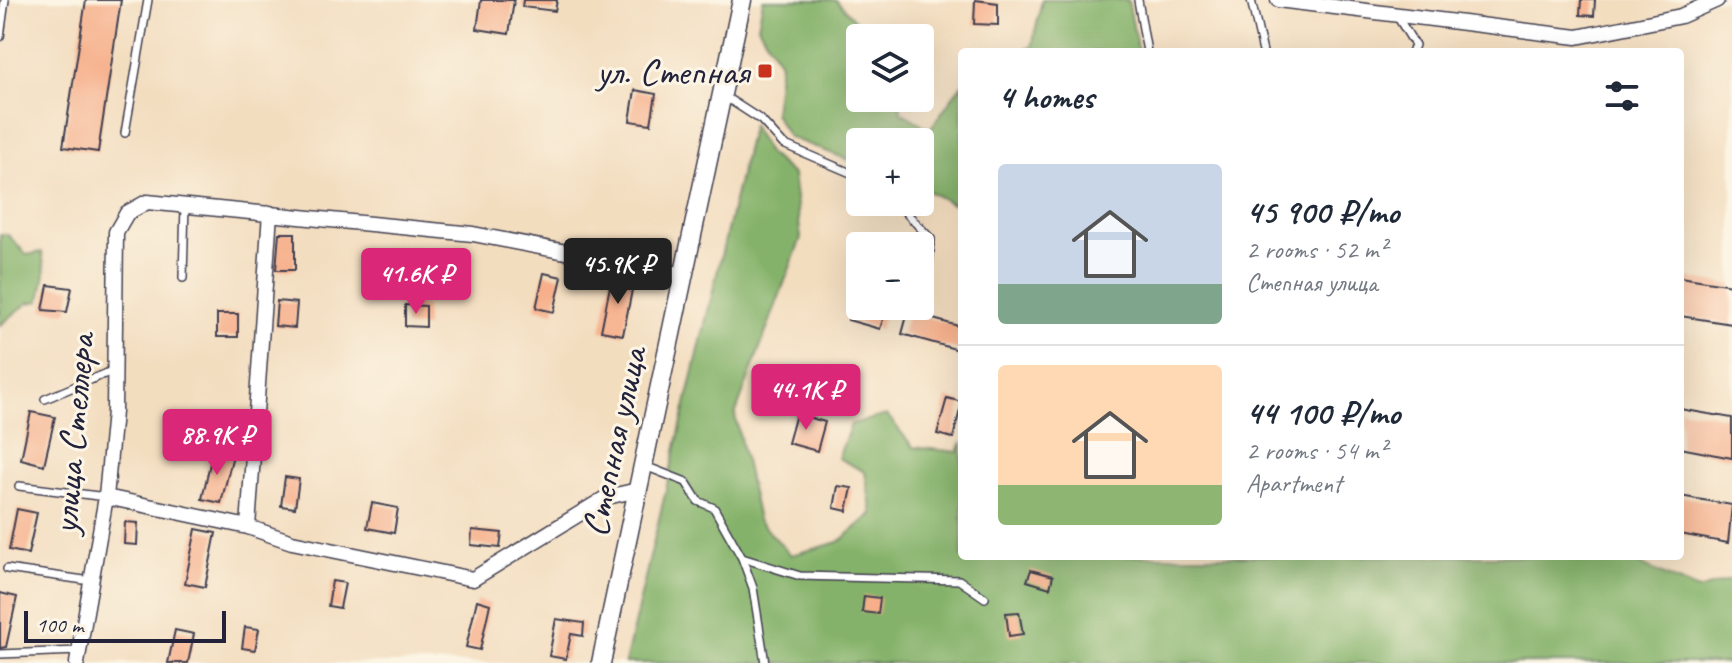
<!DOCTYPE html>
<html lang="en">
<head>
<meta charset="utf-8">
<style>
  :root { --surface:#fff; --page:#f6f6f7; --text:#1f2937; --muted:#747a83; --line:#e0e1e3; --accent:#db2777 }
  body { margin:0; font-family:Caveat,sans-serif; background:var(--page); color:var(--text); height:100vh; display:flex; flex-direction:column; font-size:30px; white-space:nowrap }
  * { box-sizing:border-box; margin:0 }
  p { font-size:26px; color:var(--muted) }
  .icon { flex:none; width:44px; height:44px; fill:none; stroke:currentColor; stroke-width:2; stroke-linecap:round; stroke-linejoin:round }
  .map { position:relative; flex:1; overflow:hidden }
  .side { position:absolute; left:958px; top:48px; width:726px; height:512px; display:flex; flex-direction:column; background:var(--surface); border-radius:8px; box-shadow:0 8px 32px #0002 }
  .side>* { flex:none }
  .tools { position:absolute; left:846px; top:24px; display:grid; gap:16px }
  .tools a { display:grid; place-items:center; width:88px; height:88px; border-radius:8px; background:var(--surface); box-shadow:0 8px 32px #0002; font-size:40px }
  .scale { position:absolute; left:24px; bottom:20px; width:202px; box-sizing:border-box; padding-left:8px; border:4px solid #22223b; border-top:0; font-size:22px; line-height:28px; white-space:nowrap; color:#22223b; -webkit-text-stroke:6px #fcf5e5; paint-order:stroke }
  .price { position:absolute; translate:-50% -68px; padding:0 18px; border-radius:8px; background:var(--accent); color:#fff; font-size:26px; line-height:52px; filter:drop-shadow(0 2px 4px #0008) }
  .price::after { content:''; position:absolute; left:50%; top:48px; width:24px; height:18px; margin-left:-12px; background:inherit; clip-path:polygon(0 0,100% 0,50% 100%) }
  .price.on { background:#222; color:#fff }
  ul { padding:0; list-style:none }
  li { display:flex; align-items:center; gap:24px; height:200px; padding:0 40px }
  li+li { border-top:2px solid var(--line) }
  li span { display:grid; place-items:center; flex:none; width:224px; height:160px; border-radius:8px; color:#555 }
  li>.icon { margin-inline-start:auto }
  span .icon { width:96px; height:96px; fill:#fffc; stroke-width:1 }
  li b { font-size:34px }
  h2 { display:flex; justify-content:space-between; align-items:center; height:96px; padding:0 40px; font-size:34px }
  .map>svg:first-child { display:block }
  .forest { fill:#85b26a; stroke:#546a52; stroke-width:2 }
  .building { fill:#f6af8a }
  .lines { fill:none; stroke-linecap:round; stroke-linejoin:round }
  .service-casing { stroke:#413e4f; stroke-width:10 }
  .minor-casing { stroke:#413e4f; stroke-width:17 }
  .tertiary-casing { stroke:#413e4f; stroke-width:21 }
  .service { stroke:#fff; stroke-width:7 }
  .minor { stroke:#fff; stroke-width:14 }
  .tertiary { stroke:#fff; stroke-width:18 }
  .poi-dot { fill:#c8321e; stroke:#fcf5e5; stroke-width:3 }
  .labels { text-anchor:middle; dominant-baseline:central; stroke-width:6; stroke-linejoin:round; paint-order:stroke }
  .poi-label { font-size:38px; fill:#22223b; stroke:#fcf5e5; text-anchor:end }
  .street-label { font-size:38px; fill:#22223b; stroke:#fcf5e5 }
</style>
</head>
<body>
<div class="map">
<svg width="1732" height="663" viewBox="0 0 1732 663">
  <rect width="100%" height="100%" fill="#fcf5e5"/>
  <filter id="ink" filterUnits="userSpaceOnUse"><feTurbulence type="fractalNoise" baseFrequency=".0125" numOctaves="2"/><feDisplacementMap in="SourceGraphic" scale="16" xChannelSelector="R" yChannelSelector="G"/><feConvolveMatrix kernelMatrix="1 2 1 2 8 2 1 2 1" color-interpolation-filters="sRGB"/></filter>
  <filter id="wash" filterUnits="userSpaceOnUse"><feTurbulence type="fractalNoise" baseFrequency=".006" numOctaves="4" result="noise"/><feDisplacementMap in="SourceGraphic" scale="32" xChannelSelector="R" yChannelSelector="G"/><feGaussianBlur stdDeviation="1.8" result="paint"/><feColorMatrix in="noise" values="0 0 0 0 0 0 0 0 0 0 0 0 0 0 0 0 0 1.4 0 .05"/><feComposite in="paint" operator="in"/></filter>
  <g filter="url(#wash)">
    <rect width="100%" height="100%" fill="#f3ddbf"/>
    <path class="forest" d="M763 0H836L871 38H860V98H900L901 112 930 129 962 84V209L920 187V142H860V164L788 137 774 113 780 63 758 26Z
      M1042 0H1128L1138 52H1014L1032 47Z
      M752 125 768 153 793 175 801 238 735 415 758 520 791 555 839 542 872 514 865 472 838 458 851 424 887 415 913 447 958 452 962 442V556H1622L1698 590 1729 580 1732 582V663H625Z
      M0 234 8 235 27 255 42 252 45 273 40 301 28 303 0 325Z"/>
    <g id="blocks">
      <path class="building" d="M86 0H121L98 152 63 147Z
        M481 0H514L509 34 477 29Z
        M523 0H557L555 11 522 7Z
        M975 0 998 3V25L974 24Z
        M1581 0H1595L1594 16 1580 15Z
        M635 90 656 94 651 124 630 121Z
        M279 233H295V270H276Z
        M544 273 562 277 554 312 536 308Z
        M612 276 634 280 623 335 601 331Z
        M1680 277 1732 285V324L1680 316Z
        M48 285 72 288 67 312 43 310Z
        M277 301 297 303 295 328 275 326Z
        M405 305 426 306V327L405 326Z
        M852 306H887L880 329 848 320Z
        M908 312 962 327V351L902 334Z
        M217 314H238V337H217Z
        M947 398 962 402 953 438 937 434Z
        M1680 409 1732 418V458L1680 448Z
        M31 412 55 417 44 465 21 459Z
        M796 414 825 422 817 451 788 443Z
        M213 450 233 455 221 503 202 499Z
        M285 477 299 479 295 508 281 506Z
        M838 486 852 488 847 511 834 508Z
        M1680 496 1732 505 1728 543 1680 534Z
        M372 503 398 508 394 533 367 528Z
        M17 509 37 513 28 554 9 550Z
        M125 522 138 523 137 545 124 544Z
        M196 529 216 533 205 587 185 583Z
        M472 530 502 533 500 548 471 545Z
        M1031 570 1053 576 1050 588 1027 581Z
        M332 581 345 583 340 608 328 606Z
        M0 593 17 597 6 647 0 648Z
        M864 596 880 598 878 614 862 612Z
        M477 600 490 604 480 650 466 647Z
        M1019 612 1023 634 1009 636 1006 613Z
        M556 619 584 623 583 636 571 634 566 659 549 656Z
        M245 627 259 629 255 650 242 648Z
        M175 630 194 634 188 663H168Z"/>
    </g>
  </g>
  <g filter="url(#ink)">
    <use href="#blocks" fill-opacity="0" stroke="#413e4f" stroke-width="2"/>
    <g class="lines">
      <defs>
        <path id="service" d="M1138 0 1147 52
          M1251 0 1263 52
          M1397 16 1415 45 1412 52
          M0 37 5 0
          M724 96 761 120 783 144 860 177
          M125 133 148 0
          M896 202 931 239 927 289
          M183 278 185 205
          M45 399 114 370
          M645 466 686 482 698 501 714 508 742 558 800 576 959 580 985 598
          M19 486 106 497
          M742 558 753 588 765 663
          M7 569 91 581
          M0 654 79 651"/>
        <path id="minor" d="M1278 0 1577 37 1681 16 1717 0
          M106 497 248 527 270 213
          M248 527 292 542 473 579 607 497 638 490
          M77 663 106 497 114 412 116 232 127 213 147 202 473 234 685 275"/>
        <path id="tertiary" d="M601 663 742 0"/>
      </defs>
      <use href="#service" class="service-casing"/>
      <use href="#minor" class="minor-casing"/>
      <use href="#tertiary" class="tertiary-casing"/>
      <use href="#service" class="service"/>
      <use href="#minor" class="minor"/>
      <use href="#tertiary" class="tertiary"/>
    </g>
  </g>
  <rect class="poi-dot" x="757" y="63" width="16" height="16" rx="4"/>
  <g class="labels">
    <g class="poi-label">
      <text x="749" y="71">ул. Степная</text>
    </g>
    <g class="street-label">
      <text transform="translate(73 434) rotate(-85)">улица Стеллера</text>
      <text transform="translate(614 442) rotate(-78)">Степная улица</text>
    </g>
  </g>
</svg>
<div class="tools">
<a><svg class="icon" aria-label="layers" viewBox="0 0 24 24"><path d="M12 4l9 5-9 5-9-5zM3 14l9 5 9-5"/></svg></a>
<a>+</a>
<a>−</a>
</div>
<div class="scale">100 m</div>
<b class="price on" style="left:618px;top:306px">45.9K ₽</b>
<b class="price" style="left:416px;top:316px">41.6K ₽</b>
<b class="price" style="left:806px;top:432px">44.1K ₽</b>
<b class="price" style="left:217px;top:477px">88.9K ₽</b>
<section class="side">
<h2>4 homes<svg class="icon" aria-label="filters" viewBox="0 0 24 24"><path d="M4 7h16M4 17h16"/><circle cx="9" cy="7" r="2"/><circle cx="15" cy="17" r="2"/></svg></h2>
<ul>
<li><span style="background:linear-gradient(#c9d6e8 75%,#7fa58c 0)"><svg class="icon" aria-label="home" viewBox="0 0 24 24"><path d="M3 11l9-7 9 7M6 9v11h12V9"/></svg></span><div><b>45 900 ₽/mo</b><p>2 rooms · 52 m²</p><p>Степная улица</p></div></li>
<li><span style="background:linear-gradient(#ffd9b3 75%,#8fb573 0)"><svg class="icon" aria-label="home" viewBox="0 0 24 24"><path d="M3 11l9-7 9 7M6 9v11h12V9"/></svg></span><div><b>44 100 ₽/mo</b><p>2 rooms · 54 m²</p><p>Apartment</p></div></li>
</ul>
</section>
</div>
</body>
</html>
